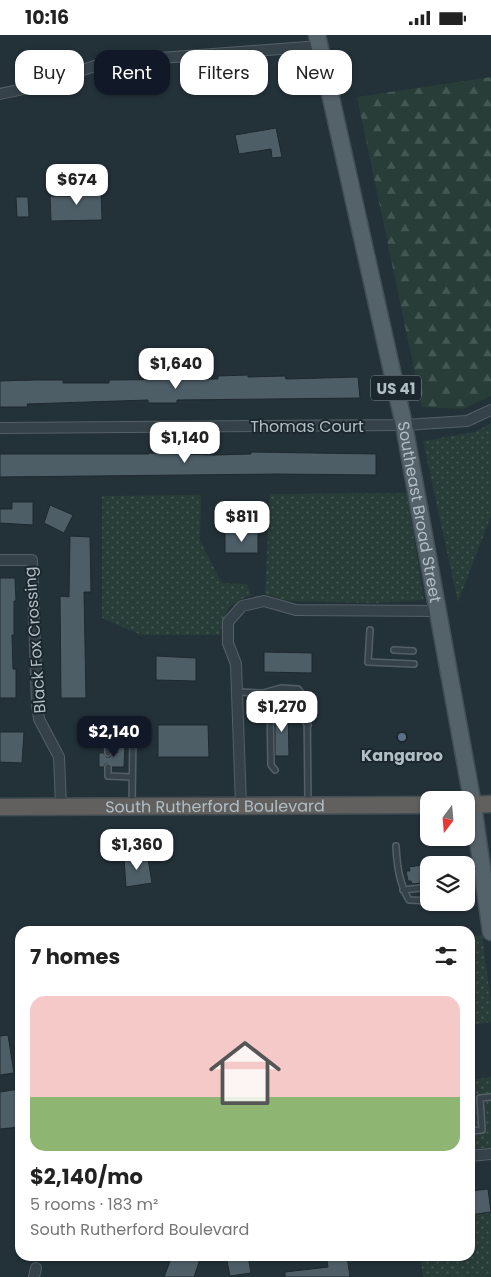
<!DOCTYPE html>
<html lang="en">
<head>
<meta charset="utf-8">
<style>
  :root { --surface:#fff; --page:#f2f2f2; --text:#222; --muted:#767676; --line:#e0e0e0; --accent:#111827 }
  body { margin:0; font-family:Poppins,sans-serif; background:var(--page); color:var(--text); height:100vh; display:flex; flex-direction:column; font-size:19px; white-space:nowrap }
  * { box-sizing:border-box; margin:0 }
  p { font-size:16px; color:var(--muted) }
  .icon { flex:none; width:28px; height:28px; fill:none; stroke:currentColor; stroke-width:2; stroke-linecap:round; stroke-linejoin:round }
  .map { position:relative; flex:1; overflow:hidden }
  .details { position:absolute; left:15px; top:891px; width:460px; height:335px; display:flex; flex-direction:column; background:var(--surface); border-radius:15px; box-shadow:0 1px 4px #0004 }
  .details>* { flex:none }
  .guide { position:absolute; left:15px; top:15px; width:461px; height:45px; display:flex; gap:10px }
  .needle { width:32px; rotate:196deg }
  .controls { position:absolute; left:420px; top:756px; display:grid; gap:10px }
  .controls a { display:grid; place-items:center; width:55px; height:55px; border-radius:10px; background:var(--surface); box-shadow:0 1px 4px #0004; font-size:25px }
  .price { position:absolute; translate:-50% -42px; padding:0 11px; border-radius:10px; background:#fff; color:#222; font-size:16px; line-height:32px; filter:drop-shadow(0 1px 2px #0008) }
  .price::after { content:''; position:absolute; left:50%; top:30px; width:15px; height:11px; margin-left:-8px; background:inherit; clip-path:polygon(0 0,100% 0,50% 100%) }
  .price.on { background:var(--accent); color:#fff }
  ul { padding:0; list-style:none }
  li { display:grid; align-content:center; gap:10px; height:265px; padding:0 15px }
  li+li { border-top:1px solid var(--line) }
  li span { display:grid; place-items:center; height:155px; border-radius:15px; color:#555 }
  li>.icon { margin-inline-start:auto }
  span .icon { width:90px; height:90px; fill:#fffc; stroke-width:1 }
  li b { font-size:21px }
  h2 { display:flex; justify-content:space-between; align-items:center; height:60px; padding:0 15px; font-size:21px }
  .chip { padding:0 18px; border-radius:15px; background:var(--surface); box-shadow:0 1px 4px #0004; font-size:18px; line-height:45px }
  .chip.on { background:var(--accent); color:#fff }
  .status { display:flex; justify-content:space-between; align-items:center; height:35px; padding:0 25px; background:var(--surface); direction:ltr }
  .status svg { height:14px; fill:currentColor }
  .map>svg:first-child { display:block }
  .grass { fill:url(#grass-dots) }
  .forest { fill:url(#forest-firs) }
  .building { fill:#4e5e67; stroke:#1e292f }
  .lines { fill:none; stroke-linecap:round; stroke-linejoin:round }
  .service-casing { stroke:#546066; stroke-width:8 }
  .minor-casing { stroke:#546066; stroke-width:12 }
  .primary-casing { stroke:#424e55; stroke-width:19 }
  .trunk-casing { stroke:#414d53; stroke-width:19 }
  .service { stroke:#364249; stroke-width:5 }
  .minor { stroke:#364249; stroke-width:10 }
  .primary { stroke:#546269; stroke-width:16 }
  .trunk { stroke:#61605e; stroke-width:16 }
  .service-dot { fill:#5c6f8a; stroke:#1c272d; stroke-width:2 }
  .labels { text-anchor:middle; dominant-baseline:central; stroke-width:4; stroke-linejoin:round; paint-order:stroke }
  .shield { fill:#1c272d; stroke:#849197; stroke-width:1 }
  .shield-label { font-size:15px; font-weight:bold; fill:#b1bec5 }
  .street-label { font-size:16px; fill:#b1bec5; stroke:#1c272d }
  .poi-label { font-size:16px; font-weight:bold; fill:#b1bec5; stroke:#1c272d }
</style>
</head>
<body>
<div class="status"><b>10:16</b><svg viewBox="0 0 49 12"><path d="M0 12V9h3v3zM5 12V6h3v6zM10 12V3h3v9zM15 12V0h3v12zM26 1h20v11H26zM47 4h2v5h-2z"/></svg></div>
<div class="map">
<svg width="491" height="1242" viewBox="0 0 491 1242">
  <defs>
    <pattern id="grass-dots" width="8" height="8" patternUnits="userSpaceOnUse" patternTransform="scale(1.25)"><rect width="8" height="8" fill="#283d38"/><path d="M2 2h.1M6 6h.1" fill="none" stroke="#455753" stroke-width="1.8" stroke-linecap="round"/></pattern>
    <pattern id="forest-firs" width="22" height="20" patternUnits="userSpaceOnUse" patternTransform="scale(1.25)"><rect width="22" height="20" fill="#283d38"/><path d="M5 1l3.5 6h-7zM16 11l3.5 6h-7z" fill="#455753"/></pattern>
  </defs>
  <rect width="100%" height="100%" fill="#233138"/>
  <path class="grass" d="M491 388V481L458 567 423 406 475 397Z
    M407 458 424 565 375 568 287 566 265 559 270 459Z
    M201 460 200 506 222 548 247 549 251 560C226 570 225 575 221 600H141L102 583V461Z
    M482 900 491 968V987L470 990V902Z
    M491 1042V1113L470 1115V1045Z
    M491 1177V1242H423L420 1221H470V1179Z"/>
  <path class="forest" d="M491 42V361L463 374 422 372 357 62Z"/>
  <path class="building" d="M276 93 282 122 272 123 271 114 239 119 235 100Z
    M101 154 102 185 51 186 50 161H74V155Z
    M16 162H28L29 182H17Z
    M248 340V342L285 341 286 344 358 342 360 363 177 365V368H148V365L27 369 28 372H0V346L35 345H63V348H109V345L218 344V341Z
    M251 417 376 419V440L278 439 0 442V419H149V418L214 420 251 419Z
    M12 467H33V490L0 488V474H12Z
    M50 470 73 480 64 498 44 488Z
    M225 497H258V518H225Z
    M70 501 90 502 91 557H84L86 663H61L60 561 69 562Z
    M0 543H15L16 566H14V600H12L13 634H16V663H0Z
    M264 617 312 618V638L264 637Z
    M156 621 196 623V646L156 645Z
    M276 675H288L289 721H275V680H276Z
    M158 690H208L209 722H158Z
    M0 697H24L22 728 0 727Z
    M117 711H125L124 732H112L108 728 105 729 104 732H99V718H104L106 722H110L112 718H117Z
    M147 818 152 848 126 852 124 823Z
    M429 829V847L412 849 411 846H408L406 836H410L409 832Z
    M8 1000 14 1038 0 1040V1001Z
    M19 1054 20 1092 0 1094V1057Z
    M488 1154 491 1177 470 1180V1156Z
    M172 1221H201L194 1242H164Z
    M226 1221H248L251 1238 230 1241Z
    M326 1221H347L350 1242H285V1237L328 1232Z"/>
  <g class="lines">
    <defs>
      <path id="service" d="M370 595 368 627 414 629
        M394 615 413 616
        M238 657 263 658 281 653 298 654 307 665 308 767
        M278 661C287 657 294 658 300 666L301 673 307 685
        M108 718 107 689 128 688 132 691 133 700 132 768
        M108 732V741L132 742
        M275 735 271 730 270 669 272 662 280 661 298 678 308 690
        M396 811C397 830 399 848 409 865L429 866
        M403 855 429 852
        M470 1096 482 1095 480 1063 491 1062"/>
      <path id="minor" d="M0 59 28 53 107 27 320 11
        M0 393 404 390 467 386 491 375
        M0 525H32L37 669 39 684 59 722 61 771
        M241 770 236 629 228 608V587L242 571 264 566 296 575 437 576
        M470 1121 491 1119
        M34 1242 36 1233"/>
      <g id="primary">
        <path id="s1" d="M317 0 404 390 473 770 491 897"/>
      </g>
      <g id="trunk">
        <path d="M466 770 491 769"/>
        <path id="s2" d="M0 772 429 770"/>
      </g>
    </defs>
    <use href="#service" class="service-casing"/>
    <use href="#minor" class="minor-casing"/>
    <use href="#primary" class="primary-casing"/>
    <use href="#trunk" class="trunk-casing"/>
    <use href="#service" class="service"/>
    <use href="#minor" class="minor"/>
    <use href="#primary" class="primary"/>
    <use href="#trunk" class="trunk"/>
  </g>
  <circle class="service-dot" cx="402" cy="702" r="5"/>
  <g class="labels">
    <rect class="shield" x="371" y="340.5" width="50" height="25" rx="4"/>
    <g class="shield-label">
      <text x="396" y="353">US 41</text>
    </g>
    <g class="street-label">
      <text x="307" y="391">Thomas Court</text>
      <text stroke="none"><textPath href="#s1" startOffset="488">Southeast Broad Street</textPath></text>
      <text transform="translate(35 605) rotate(-94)">Black Fox Crossing</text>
      <text stroke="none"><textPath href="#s2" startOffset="215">South Rutherford Boulevard</textPath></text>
    </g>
    <g class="poi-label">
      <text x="402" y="720">Kangaroo</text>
    </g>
  </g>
</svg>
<div class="controls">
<a><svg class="needle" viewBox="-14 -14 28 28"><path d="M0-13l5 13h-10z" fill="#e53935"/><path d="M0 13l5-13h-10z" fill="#767676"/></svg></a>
<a><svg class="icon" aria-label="layers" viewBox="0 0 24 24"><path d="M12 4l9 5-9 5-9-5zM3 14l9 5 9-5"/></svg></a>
</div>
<b class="price" style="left:77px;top:171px">$674</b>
<b class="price" style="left:176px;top:355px">$1,640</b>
<b class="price" style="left:185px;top:429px">$1,140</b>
<b class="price" style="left:242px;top:508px">$811</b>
<b class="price" style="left:282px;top:698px">$1,270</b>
<b class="price on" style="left:114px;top:723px">$2,140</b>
<b class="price" style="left:137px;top:836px">$1,360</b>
<div class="guide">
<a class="chip">Buy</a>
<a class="chip on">Rent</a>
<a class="chip">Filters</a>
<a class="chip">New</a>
</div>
<section class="details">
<h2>7 homes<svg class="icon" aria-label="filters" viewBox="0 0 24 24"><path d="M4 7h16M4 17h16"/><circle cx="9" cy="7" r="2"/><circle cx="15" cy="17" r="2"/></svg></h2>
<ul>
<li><span style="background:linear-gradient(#f6c9c9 65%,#8fb573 0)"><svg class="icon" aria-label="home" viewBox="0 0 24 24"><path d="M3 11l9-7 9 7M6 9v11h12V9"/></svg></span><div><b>$2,140/mo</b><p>5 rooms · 183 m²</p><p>South Rutherford Boulevard</p></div></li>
</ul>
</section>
</div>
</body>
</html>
